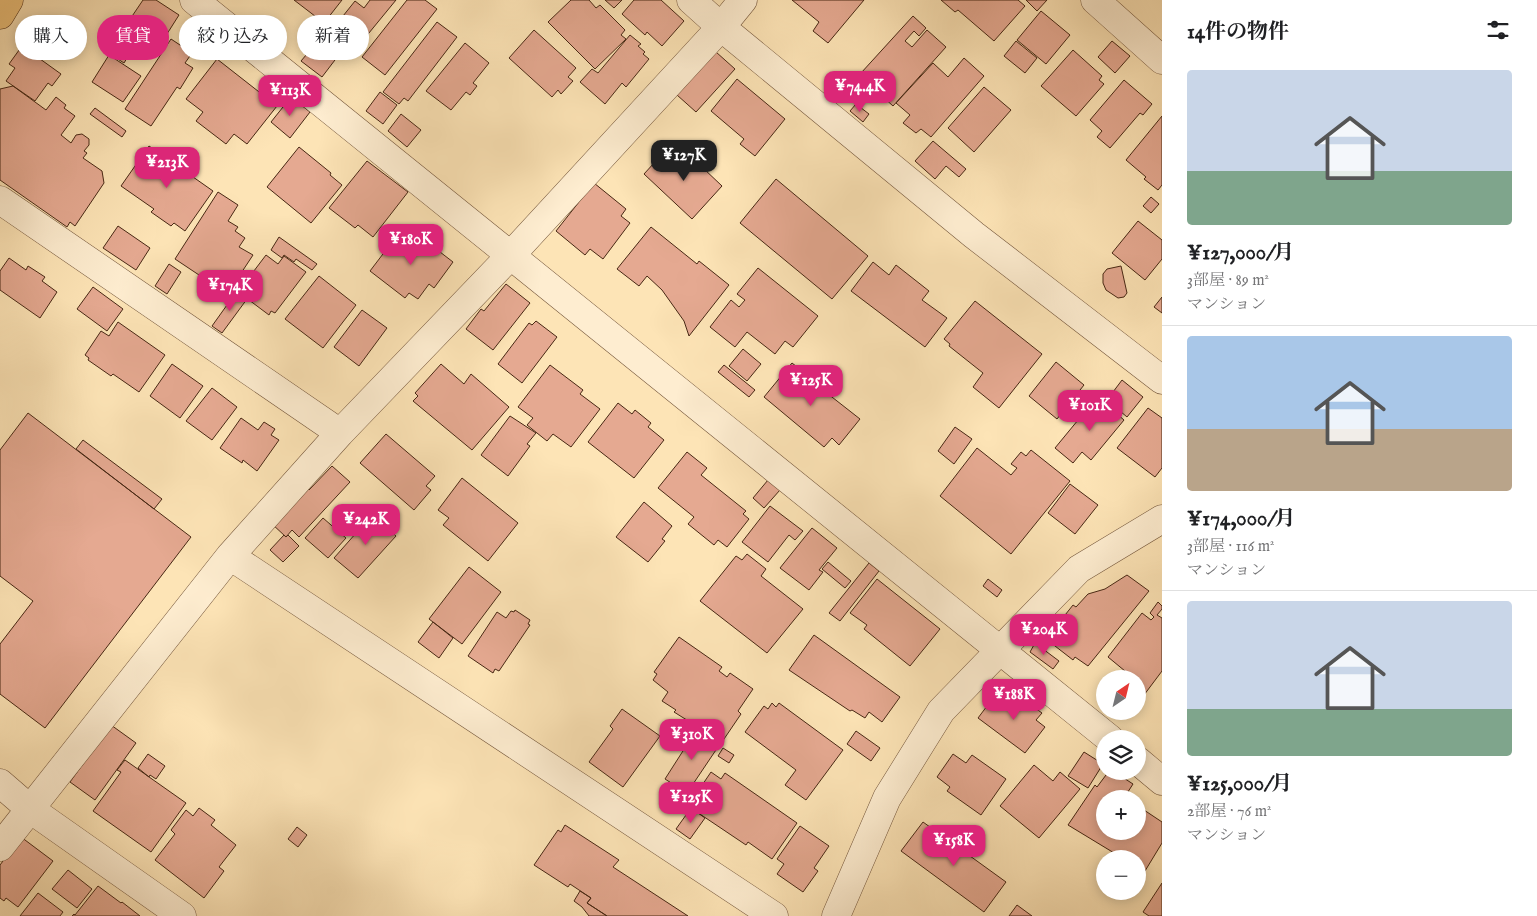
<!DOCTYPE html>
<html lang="ja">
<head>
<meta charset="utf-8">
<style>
  :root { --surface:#fff; --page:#f2f2f2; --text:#202124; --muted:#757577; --line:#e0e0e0; --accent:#db2777 }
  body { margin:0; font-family:"IM FELL English","Noto Serif JP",serif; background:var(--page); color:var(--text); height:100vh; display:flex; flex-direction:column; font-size:19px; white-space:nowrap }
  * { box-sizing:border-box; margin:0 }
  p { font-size:16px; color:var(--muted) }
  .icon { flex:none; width:28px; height:28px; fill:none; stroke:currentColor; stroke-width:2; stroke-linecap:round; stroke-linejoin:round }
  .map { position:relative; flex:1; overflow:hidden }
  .sheet { display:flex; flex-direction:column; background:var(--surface); width:375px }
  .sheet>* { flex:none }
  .guide { position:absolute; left:15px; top:15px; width:475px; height:45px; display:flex; gap:10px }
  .needle { width:32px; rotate:35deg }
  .tools { position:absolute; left:1096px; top:670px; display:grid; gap:10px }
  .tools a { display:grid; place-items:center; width:50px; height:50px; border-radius:50%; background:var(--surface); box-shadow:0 2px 12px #0003; font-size:25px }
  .price { position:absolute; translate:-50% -42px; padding:0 11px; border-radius:10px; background:var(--accent); color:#fff; font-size:16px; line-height:32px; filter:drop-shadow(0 1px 2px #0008) }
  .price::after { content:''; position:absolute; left:50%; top:30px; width:15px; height:11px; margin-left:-8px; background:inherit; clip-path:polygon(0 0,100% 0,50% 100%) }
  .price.selected { background:#222; color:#fff }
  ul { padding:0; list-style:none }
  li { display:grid; align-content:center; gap:10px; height:265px; padding:0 25px }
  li+li { border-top:1px solid var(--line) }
  li span { display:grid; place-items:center; height:155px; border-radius:5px; color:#555 }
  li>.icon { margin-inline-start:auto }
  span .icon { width:90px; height:90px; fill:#fffc; stroke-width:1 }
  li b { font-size:21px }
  h2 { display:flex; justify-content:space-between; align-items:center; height:60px; padding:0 25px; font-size:21px }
  .tag { padding:0 18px; border-radius:22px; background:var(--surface); box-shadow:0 2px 12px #0003; font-size:18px; line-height:45px }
  .tag.selected { background:var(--accent); color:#fff }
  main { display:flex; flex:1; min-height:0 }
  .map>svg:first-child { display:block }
  .building { fill:#e5a991; stroke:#482814 }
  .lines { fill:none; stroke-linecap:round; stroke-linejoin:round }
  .minor-casing { stroke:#75573c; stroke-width:29 }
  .primary-casing { stroke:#482814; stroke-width:29 }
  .minor { stroke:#feedd0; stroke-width:28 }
  .primary { stroke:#eec27b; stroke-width:28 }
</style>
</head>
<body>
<main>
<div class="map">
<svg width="1162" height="916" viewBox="0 0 1162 916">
  <rect width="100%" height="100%" fill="#fde4b6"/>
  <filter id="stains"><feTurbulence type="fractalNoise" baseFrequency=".004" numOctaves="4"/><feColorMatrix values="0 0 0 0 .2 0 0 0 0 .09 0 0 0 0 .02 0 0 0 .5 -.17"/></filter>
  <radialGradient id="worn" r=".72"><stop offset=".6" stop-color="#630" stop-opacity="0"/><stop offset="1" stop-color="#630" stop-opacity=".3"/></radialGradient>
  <path class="building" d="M143 0H156L179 15 153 56 120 34Z
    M294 0H342L324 23Z
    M370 0H396L355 50 331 31 355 1 364 8Z
    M407 0H425L437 9 385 75 362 57Z
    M571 0H589L596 8 600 5 625 30 621 35 626 39 595 69 548 22Z
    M605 0H622L614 8Z
    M634 0H661L684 21 662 46 647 32 645 35 622 14Z
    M792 0H864L828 43 813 31 819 22Z
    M941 0H1018L1025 6 994 41 958 10 955 12Z
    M1026 0H1047L1037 11Z
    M1041 11 1070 35 1046 64 1017 40Z
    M913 16 926 28 919 36 914 31 905 41 912 47 927 30 946 47 893 106 872 87 874 84 861 73Z
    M437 22 457 37 408 101 404 98 399 104 383 92Z
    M534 30 576 68 568 77 573 81 561 94 558 90 552 97 509 58Z
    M630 35 641 44 638 46 645 52 643 54 649 59 626 87 622 83 605 104 580 82 592 69 598 73Z
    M171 39 192 53 185 63 193 68 180 89 177 87 151 126 125 109Z
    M123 40 139 49 135 56 130 53 124 63 110 54 117 43 121 45Z
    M318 41 338 56 322 77 301 61Z
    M1016 41 1037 58 1025 73 1004 56Z
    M1112 41 1130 56 1115 73 1098 57Z
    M465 43 489 63 473 83 477 86 470 95 466 92 451 110 426 91Z
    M22 46 61 74 52 86 48 83 35 101 6 81 15 68 9 64Z
    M1073 50 1102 76 1099 80 1104 84 1076 116 1041 86Z
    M716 52 735 69 696 112 677 95Z
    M109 55 141 76 123 102 92 82Z
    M964 58 984 76 931 137 921 129 916 133 903 123 910 115 896 103 933 63 948 77Z
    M217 59 277 106 247 144 234 134 226 144 196 121 203 112 186 99Z
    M737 79 785 119 755 156 740 144 744 139 711 111Z
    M1124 80 1152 104 1143 115 1140 113 1110 148 1097 137 1102 131 1090 120Z
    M13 86 46 110 56 97 66 105 64 108 75 116 61 135 71 143 76 135 82 134 89 139V145L84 151 87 153 83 158 102 171 104 183 75 226 70 222 67 227 0 180V89Z
    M984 87 1011 110 974 152 948 128Z
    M380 92 397 105 383 124 366 111Z
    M291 97 310 112 290 138 271 122Z
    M856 104 869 114 863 122 850 111Z
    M95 108 126 131 122 137 90 114Z
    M401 114 421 130 407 147 388 131Z
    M1162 116V185L1158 190 1144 179 1146 177 1126 160Z
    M933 141 966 169 959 177 946 166 935 179 915 161Z
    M149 146 213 191 185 231 174 223 171 226 151 212 154 209 121 186Z
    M299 147 331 173 330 175 342 185 311 223 267 187Z
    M683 149 722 186 692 219 644 174 665 151 674 159Z
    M367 161 408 192 373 237 358 225 355 228 329 208Z
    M776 179 868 256 832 299 740 223Z
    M594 183 626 209 621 216 630 223 603 259 590 249 585 255 556 231Z
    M218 192 238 205 228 221 238 227 235 231 245 238 239 247 253 255 228 293 213 283 217 276 211 271 205 279 175 259Z
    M1151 197 1159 204 1151 213 1143 206Z
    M1138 221 1162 240V259L1145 280 1112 253Z
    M118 226 150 248 136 270 103 248Z
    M651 227 697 264 699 261 729 285 689 336 684 321 662 290 647 276 639 286 617 269Z
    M402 229 429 249 431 245 453 262 434 288 429 284 418 299 409 293 405 298 370 271Z
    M279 237 317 264 312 270 296 259 294 262 284 255 282 258 271 250Z
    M266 255 278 264 284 256 306 272 275 313 271 311 269 315 241 294 243 290 241 288Z
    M9 258 26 270 28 266 45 277 42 281 57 292 40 318 0 290V271Z
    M873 262 889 275 896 265 929 291 922 300 947 318 925 347 851 291Z
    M169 264 181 272 167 294 155 286Z
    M1121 266 1127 293 1124 297 1118 298 1106 290 1103 283V274L1107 269Z
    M758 268 818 316 793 347 785 341 775 354 747 332 735 347 710 327 731 300 739 307 745 300 737 294Z
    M319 276 356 305 323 348 285 319Z
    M506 284 530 303 493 350 466 329 481 309 484 311Z
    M93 287 123 309 107 331 77 309Z
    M237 291 247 299 222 333 212 326Z
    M1162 297V313L1154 307Z
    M975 301 1042 354 999 408 973 387 983 373 949 346 950 344 944 339Z
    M362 310 387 328 359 366 334 347Z
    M536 321 557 337 522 383 498 364 529 323 532 325Z
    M118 322 165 355 139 392 113 374 111 376 88 360 89 358 85 355 101 331 109 336Z
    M743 349 761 364 747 381 729 366Z
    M1056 362 1084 385 1057 419 1029 396Z
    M792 363 816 382 812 387 820 394 823 390 860 419 839 445 832 438 824 447 764 397Z
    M172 364 203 386 180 418 150 396Z
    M441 364 464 384 471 374 509 407 472 450 413 401 418 396 415 393Z
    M550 365 583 390 580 394 600 409 571 447 553 434 547 441 527 425 533 418 518 407Z
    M724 365 755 390 749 397 718 372Z
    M1122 380 1143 397 1127 417 1107 400Z
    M212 388 237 407 212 440 186 421Z
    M1097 397 1124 420 1091 460 1082 452 1073 463 1055 448Z
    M618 403 632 414 635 410 651 423 648 427 664 440 634 478 588 442Z
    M1148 408 1162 418V468L1155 477 1117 448Z
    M28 413 191 537 45 728 0 694V644L33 601 0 576V450Z
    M510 416 536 433 527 444 530 446 508 476 481 455Z
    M241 418 258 430 264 422 275 429 271 435 279 440 257 471 243 460 242 463 220 448Z
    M955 427 972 439 954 464 938 451Z
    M386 434 435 476 426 486 431 490 414 510 360 463Z
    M83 440 162 499 154 509 76 449Z
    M977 448 1011 475 1017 468 1011 464 1021 452 1026 456 1031 450 1070 481 1011 554 940 496Z
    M687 452 707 468 701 475 746 511 743 514 749 519 727 547 718 540 714 545 688 524 694 517 658 488Z
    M332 466 350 482 299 537 292 530 286 537 271 523 306 487 309 490Z
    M462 478 518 523 488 561 443 525 449 518 438 510Z
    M768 480 780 490 764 508 753 498Z
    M1070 484 1098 505 1075 534 1048 513Z
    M644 502 672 526 662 539 665 541 648 562 616 537Z
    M770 506 803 531 795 540 789 535 768 562 742 542Z
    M377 513 386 521 383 524 396 536 358 578 334 558 372 515 374 516Z
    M323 518 346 538 328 558 305 538Z
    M812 528 837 548 819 570 823 572 809 590 780 568Z
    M284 535 286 537 288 535 299 546 283 562 270 550Z
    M747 554 766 569 761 576 803 609 767 653 700 601 736 556 742 560Z
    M828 562 851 581 845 588 822 569Z
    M869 563 879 571 840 621 829 613Z
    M469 567 501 592 462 644 429 619Z
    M1127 575 1149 591 1088 666 1075 657 1073 660 1046 639 1073 605 1076 607 1088 594 1105 589Z
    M877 579 940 629 910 666 864 629 867 625 850 613Z
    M988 579 1002 590 997 597 983 586Z
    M1158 602 1162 606V609L1157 615 1162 618V671L1144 695 1138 690V679H1129L1131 676 1108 657 1142 613 1151 620 1154 617 1150 613Z
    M515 610 530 620 528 624 530 625 499 671 495 669 493 673 468 656 497 612 506 618 511 611 514 612Z
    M433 622 453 638 439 658 418 642Z
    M814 635 900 697 882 722 869 712 865 718 852 710 850 711 789 670Z
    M679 637 722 667 719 671 727 677 730 673 753 689 738 711 741 714 722 742 674 712 676 710 662 701 668 692 653 680 657 674 654 672Z
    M1035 643 1059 661 1053 669 1030 652Z
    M1014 693 1042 713 1036 720 1045 727 1025 753 978 718 996 694 1007 702Z
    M772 703 776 707 779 703 843 750 806 800 785 785 796 770 745 732 764 706 768 709Z
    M622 709 660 736 623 787 589 762 613 729 610 726Z
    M111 725 136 743 95 800 70 782Z
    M697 729 720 744 687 793 665 779Z
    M856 731 880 748 871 761 847 744Z
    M723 748 734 755 729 763 718 756Z
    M1084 752 1103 764 1088 788 1068 776Z
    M148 754 165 766 156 779 150 775 149 777 138 768Z
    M953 754 966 763 972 755 1006 779 981 815 947 791 950 787 937 777Z
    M125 760 186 803 151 852 93 811 121 772 117 770Z
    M1034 765 1053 781 1060 772 1080 789 1039 838 1000 806Z
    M1109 771H1113L1133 784 1124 798 1125 799H1105V831H1138V806L1162 822V843L1145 871 1138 867V859H1124L1068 825 1095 785 1097 787Z
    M711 772 721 779 725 773 797 823 772 859 748 842 746 845 688 806Z
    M199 808 215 820 211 825 236 845 219 867 224 871 204 898 155 860 175 834 171 830 186 810 193 816Z
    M691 808 705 818 690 839 676 829Z
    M923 822 1006 882 984 912 901 851Z
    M565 825 619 860 613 867 688 916H607L587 903 591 898 570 884 568 887 534 865 558 830 561 832Z
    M800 826 829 846 814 868 818 871 803 892 777 874 784 864 777 859Z
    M297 827 307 835 298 847 288 839Z
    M21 837 53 861 18 907 6 898 4 901 0 898V865Z
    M68 870 92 889 77 908 52 889Z
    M1162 883V916H1149L1143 912Z
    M98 886 121 903 122 902 140 916H72L74 914 75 915Z
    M580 891 591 898 587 903 607 916H589L582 907 574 901Z
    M38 893 63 912 60 916H20Z
    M1017 905 1032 916H1009Z"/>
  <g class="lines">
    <defs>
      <path id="minor" d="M194 0 1110 739
        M691 0 721 27 974 235 1162 380
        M1095 0 1162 60
        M0 200 340 433
        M230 556 774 916
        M1138 761 1162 781
        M0 783 30 809 182 916
        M0 847 230 556 340 433 511 255 721 27 743 0
        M836 916 887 798 941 711 1079 569 1162 519"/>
      <path id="primary" d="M0 15 9 0"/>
    </defs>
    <use href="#minor" class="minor-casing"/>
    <use href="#primary" class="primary-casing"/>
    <use href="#minor" class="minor"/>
    <use href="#primary" class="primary"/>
  </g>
  <rect width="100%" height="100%" filter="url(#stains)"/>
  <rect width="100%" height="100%" fill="url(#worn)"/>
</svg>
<div class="tools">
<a><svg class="needle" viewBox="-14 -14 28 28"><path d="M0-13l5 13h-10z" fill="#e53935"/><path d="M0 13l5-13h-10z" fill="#757577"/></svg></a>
<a><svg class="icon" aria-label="layers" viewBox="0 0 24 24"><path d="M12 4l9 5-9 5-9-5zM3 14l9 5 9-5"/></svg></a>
<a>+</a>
<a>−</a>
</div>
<b class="price" style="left:860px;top:113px">¥74.4K</b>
<b class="price" style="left:290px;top:117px">¥113K</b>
<b class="price selected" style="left:684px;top:182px">¥127K</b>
<b class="price" style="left:167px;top:189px">¥213K</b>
<b class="price" style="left:411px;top:266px">¥180K</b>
<b class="price" style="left:230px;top:312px">¥174K</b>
<b class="price" style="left:811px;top:407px">¥125K</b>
<b class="price" style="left:1090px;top:432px">¥101K</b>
<b class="price" style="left:366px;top:546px">¥242K</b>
<b class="price" style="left:1044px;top:656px">¥204K</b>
<b class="price" style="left:1014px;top:721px">¥188K</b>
<b class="price" style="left:692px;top:761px">¥310K</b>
<b class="price" style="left:691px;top:824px">¥125K</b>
<b class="price" style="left:954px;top:867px">¥158K</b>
<div class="guide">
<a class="tag">購入</a>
<a class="tag selected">賃貸</a>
<a class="tag">絞り込み</a>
<a class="tag">新着</a>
</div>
</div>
<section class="sheet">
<h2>14件の物件<svg class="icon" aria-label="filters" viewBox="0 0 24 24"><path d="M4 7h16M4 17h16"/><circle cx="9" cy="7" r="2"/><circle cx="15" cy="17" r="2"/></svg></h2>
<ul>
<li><span style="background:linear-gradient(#c9d6e8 65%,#7fa58c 0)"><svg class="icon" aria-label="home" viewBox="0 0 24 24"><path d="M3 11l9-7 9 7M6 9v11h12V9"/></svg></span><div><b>¥127,000/月</b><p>3部屋 · 89 m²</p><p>マンション</p></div></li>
<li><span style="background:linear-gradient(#a9c7e8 60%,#b9a48a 0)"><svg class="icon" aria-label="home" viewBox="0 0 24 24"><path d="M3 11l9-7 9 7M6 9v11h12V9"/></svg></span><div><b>¥174,000/月</b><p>3部屋 · 116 m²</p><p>マンション</p></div></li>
<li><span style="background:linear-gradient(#c9d6e8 70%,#7fa58c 0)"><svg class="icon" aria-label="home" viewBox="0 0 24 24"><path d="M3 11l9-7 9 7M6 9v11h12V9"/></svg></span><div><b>¥125,000/月</b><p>2部屋 · 76 m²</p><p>マンション</p></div></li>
</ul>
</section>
</main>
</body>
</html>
